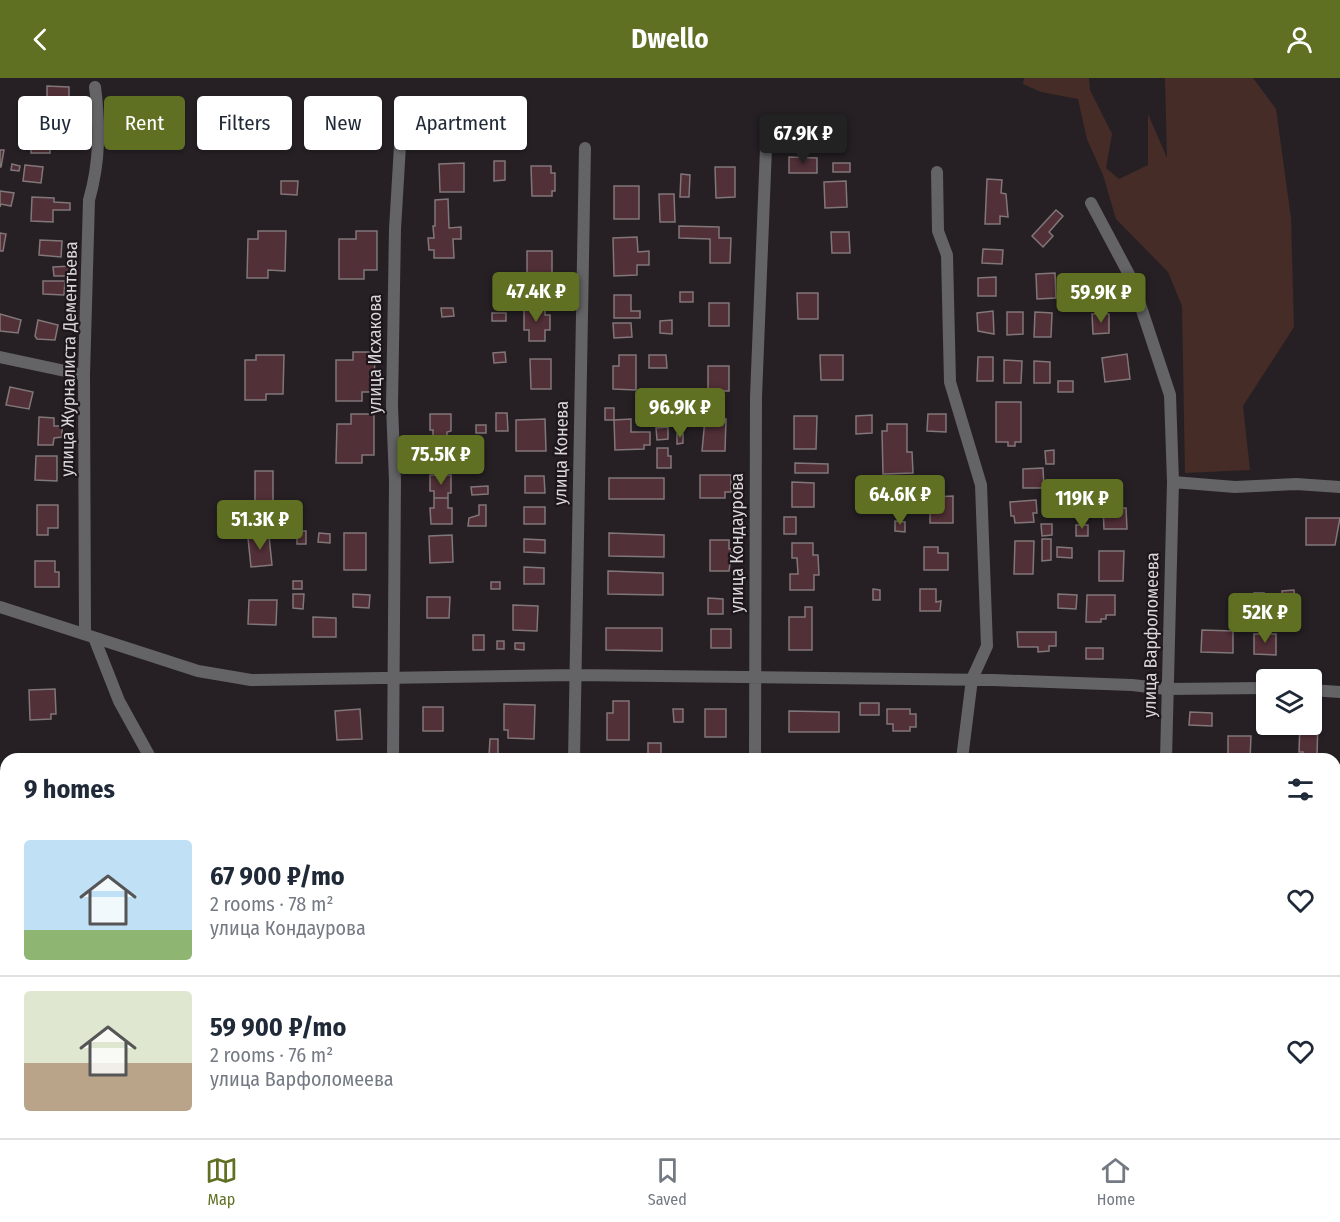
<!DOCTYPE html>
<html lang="en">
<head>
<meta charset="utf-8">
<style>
  :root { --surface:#fff; --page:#f2f2f3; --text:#1f2937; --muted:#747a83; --line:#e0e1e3; --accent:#5f7023 }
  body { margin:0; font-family:"Fira Sans Condensed",sans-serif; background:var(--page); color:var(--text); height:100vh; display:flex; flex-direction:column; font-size:22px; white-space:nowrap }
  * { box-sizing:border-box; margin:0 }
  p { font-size:20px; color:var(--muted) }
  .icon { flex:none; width:33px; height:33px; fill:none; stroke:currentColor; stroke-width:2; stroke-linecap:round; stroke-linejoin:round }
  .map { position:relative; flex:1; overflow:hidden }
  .panel { position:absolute; left:0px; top:675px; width:1341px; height:386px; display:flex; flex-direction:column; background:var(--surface); border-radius:18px 18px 0 0; box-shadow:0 2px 4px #0004 }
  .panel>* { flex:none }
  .top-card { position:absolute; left:18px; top:18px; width:600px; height:54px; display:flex; gap:12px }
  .fabs { position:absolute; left:1256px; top:591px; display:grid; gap:12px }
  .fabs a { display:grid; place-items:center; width:66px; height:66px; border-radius:6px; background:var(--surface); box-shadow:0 2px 4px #0004; font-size:30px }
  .price { position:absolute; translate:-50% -51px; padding:0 14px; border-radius:6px; background:var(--accent); color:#fff; font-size:20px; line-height:39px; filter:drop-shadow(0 2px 3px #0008) }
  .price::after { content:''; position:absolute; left:50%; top:36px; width:18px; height:14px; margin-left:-9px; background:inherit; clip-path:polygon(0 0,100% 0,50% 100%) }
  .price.selected { background:#222; color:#fff }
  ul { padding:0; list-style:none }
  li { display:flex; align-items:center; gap:18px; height:150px; padding:0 24px }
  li+li { border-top:2px solid var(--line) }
  li span { display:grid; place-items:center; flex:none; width:168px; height:120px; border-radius:6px; color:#555 }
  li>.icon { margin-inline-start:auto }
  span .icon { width:72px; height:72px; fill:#fffc; stroke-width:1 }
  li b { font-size:26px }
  h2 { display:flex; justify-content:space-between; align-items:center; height:72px; padding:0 24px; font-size:26px }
  .chip { padding:0 21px; border-radius:6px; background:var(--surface); box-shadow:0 2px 4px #0004; font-size:21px; line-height:54px }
  .chip.selected { background:var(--accent); color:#fff }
  header { display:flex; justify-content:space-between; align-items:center; height:78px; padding:0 24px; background:var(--accent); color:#fff; font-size:27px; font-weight:700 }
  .menu { display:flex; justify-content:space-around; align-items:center; height:84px; border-top:2px solid var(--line); background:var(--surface); font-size:16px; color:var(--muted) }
  .menu a { display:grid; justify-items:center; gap:3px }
  .menu .selected { color:var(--accent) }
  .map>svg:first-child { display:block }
  .green { fill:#452c27 }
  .building { fill:#523038; stroke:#817678; stroke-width:1.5 }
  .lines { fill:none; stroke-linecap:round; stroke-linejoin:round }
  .minor { stroke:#646366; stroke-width:12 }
  .labels { text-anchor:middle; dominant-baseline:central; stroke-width:4.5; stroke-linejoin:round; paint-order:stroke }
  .street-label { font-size:18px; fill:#dad6d9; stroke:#1d161b }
</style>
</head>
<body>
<header><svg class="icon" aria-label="back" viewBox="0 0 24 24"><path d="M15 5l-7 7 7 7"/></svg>Dwello<svg class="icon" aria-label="person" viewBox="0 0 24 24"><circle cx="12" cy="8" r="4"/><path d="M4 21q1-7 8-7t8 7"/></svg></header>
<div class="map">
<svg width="1340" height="1060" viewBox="0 0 1340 1060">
  <rect width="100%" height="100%" fill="#262025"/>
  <path class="green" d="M1024 0H1089L1090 12 1112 56 1106 90 1119 101 1148 87V36L1167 80 1165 0H1253L1276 31 1291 140 1294 249 1243 328 1250 392 1185 395 1182 228 1168 194 1116 141 1103 97 1087 61 1078 21 1041 14 1023 6Z"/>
  <path class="building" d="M47 8 69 9V25H47Z
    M31 53H45L44 67H50V75H31Z
    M0 72H4L1 89H0Z
    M789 79 817 80V95H789Z
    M494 83H505V102L494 103Z
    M464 85V114H440L439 86Z
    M833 85H850V94H833Z
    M12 86 20 88 19 93 11 92Z
    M25 87 43 89 41 105 23 103Z
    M531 88H551V95H555V113H552V118H532Z
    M715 89H735V119L716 120Z
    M681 96 690 97 689 119H680Z
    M987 101 1002 102 1001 115 1006 116 1008 139 1000 138V146H985Z
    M281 103H298L297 117 281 116Z
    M846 103 847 129 825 130 824 104Z
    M614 108H639V141H614Z
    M0 113 14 115 11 128 1 126 0 129Z
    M659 116H674L675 144H660Z
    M32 119 54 120V124L70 125V132H53V144L31 143Z
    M448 121 449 150 461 149V161H453L454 180H434V172H429L428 160H434L433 148H435V122Z
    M1056 132 1063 138 1049 154 1053 158 1043 169 1032 158Z
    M679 148 719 149V160H731L730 185H710V161L679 160Z
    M258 153H286L285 193 268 192V200H247L248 161H258Z
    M356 153H377V192H364V201H339V161H356Z
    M831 154H849L850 175H832Z
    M0 155 6 156 3 173H0Z
    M637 159 638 174 649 173V187H637V197L614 198 613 160Z
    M40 162 62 163 61 179 39 177Z
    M983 171 1003 172 1002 186 982 185Z
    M527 173H552V203H527Z
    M72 188V198H54L53 189Z
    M1055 195 1056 220 1037 221 1036 196Z
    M996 199V218H978V200Z
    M43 203H65L64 217 43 216Z
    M680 214H693V224H680Z
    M797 215H818V241H798Z
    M614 217H631V233H640V240H614Z
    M709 225H729V248H709Z
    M524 228H545V237H550V252H545V263H529V252H524Z
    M441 230H453L454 238 442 239Z
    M993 233 994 256 978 253 977 235Z
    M1007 234H1023V256L1007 257Z
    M1035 234 1052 235 1051 259H1034Z
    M492 235H506V243H492Z
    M0 236 21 242 18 255 0 253Z
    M1092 236H1109V255L1093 256Z
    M38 242 58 247 55 262 37 261 35 258Z
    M672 242V256L660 255V243Z
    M613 245H631L632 259 614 260Z
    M353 274H375L374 314H362V323H336V282H353Z
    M505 274 506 284 494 285 493 275Z
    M1127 276 1130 301 1105 304 1102 280Z
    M256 277H284L283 316H266V322H245V282H256Z
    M619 277H636V312L613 311V288H619Z
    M649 277H666L667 290H649Z
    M820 277H843V302H821Z
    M978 279H993V303H977Z
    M530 281H551V311H531Z
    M1004 282 1022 283 1021 305H1004Z
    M1034 283 1050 284V305H1034Z
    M708 288H729V313H708Z
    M1058 303H1073V314H1058Z
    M10 309 33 314 29 331 6 327Z
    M996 324H1021V364H1015V368H1008V364H996Z
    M605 330H614V342H605Z
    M496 335H507L508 353H496Z
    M351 336H374V377H362V385H336L337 346H351Z
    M430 336H451V353L447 354V359H433V352H430Z
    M928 336H946V354L927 353Z
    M872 337V355L856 356V338Z
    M794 338H817L816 371H794Z
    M39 339 54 340V348H62V359L54 360 53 367H38Z
    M545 341 546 373H516V342Z
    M631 341V354H650V367H644V371L615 372 614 342Z
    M705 341H726L725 373H702Z
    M887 346H907V374H912L913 395 883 396 882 353H887Z
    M476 347H486V355H476Z
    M668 349V361L657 362 656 350Z
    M677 356H683V365L677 366Z
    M433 359H447V369H451L452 384 430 385V369H434Z
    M657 370H668V378H671V390H657Z
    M1054 372V386H1046L1045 373Z
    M36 378H57V403L35 402Z
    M795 385 828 386V395H795Z
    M1043 390 1044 410H1023V391Z
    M255 393H273V428H255Z
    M430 397H451V415H448V420H434V413H430Z
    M700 397H731V414H725V420H700Z
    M525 398H544L545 415H525Z
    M609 400H664V421H609Z
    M792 404 814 405V429H792Z
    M488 408V416L472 417 471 409Z
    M875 413H887V423H875Z
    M953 418V445H930V419Z
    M434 420H448V430H452V446H431L430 430H434Z
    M1036 422 1037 435H1033L1034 444 1015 445 1014 438H1011L1010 424Z
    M1107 422H1121V430H1126L1127 451H1104L1103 430H1108Z
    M37 427H58V450H48V457H37Z
    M479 427H486V448H468L469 440 479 437Z
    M524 429H545V446H524Z
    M784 439H796V456H784Z
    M1306 440H1340L1335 467H1306Z
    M895 443 905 444V454L895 453Z
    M1041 446H1052V457L1042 458Z
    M1076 447H1088V458H1076Z
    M297 453H306V466H297Z
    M319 455 330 456V465L318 464Z
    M344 455H366V492H344Z
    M609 455 664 457V479L609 478Z
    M452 457 453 484 430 485 429 458Z
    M269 458 272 487 251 489 248 460Z
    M524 461 545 462V475L524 474Z
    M1042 461H1051V482L1042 483Z
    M710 462H729V471H732L729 493H710Z
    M1015 463H1034L1033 496H1014Z
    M792 465H813V477H818L819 497H814V512H790V496H798L797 480H792Z
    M924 469H938V475H948V492H924Z
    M1057 469 1072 470V480L1057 479Z
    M1099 473H1124L1123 503H1099Z
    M35 483H55V494H59V509H35Z
    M524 489 544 490V506H524Z
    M608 493 663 495V517L608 516Z
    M293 503H302V511H293Z
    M491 504H500V511H491Z
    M873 511 880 512V522H873Z
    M920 511H936V524L941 523 940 533H920Z
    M1294 512 1295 524H1282V513Z
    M1254 515H1264V532H1254Z
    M293 516H304L303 531 293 530Z
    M353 516 370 517 369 530 353 529Z
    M1058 516 1077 517 1076 531 1058 530Z
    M1087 517H1115V537H1106V541H1101V544H1086Z
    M427 519H450L449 540H427Z
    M708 520 723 521V536H708Z
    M249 522H277L276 547 248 546Z
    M513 527 538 528 537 553 513 552Z
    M805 529H812V572H789V539H805Z
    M313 539 336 540V559H313Z
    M606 550H662V573L606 572Z
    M711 551H731V570H711Z
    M1202 552 1233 553V575L1201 574Z
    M1017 554H1056V568H1049V573L1038 574V569H1018Z
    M1254 556H1276V577L1254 576Z
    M473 557H484V572H473Z
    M497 563H504V571H497Z
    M515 565H524V572L515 571Z
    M1086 570H1103V581H1086Z
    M55 611 56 636H51V641L30 642 29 612Z
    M613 623H629V662H607V635H613Z
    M860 625H879V637H860Z
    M504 626 535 627 534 661 508 660V652H504Z
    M423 629H443V653H423Z
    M360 631 362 661 337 662 335 633Z
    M673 631H683V644H674Z
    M705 631H726V659H705Z
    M887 631H910V636H916V649H910V653H893V646H887Z
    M789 633 839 634V654H789Z
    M1190 634 1212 635V648L1189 647Z
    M1262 635H1266V646H1278V649H1262Z
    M1311 641H1318L1317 679 1303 678V674H1299L1300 646H1311Z
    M1228 658H1251L1250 681H1228Z
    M490 661H498V678H489Z
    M648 665H661V677H648Z
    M277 1054H292V1060H277Z
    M242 1055H254V1060H243Z"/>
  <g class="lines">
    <path class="minor" d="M937 94 938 153 947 177 950 304 981 407 987 568 972 601 962 681
      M1091 125 1132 202 1170 317 1173 404 1166 681
      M0 279 84 297
      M1173 404 1235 409 1296 406 1340 409
      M0 529 198 593 251 602 575 597 993 602 1132 607 1167 611 1266 610
      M85 555 84 297 89 122C100 84 100 48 95 9
      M95 562 119 623 151 681
      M1311 612 1340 614
      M393 681 395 403 392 328 395 151 401 51
      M574 681 585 70
      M755 681 756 319 766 70
      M213 1054 214 1060
      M760 1054V1060
      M390 1060V1054
      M572 1060V1054
      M943 1060 944 1054
      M1160 1060V1054"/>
  </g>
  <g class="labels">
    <g class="street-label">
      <text transform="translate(375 276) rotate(-90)">улица Исхакова</text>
      <text transform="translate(69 281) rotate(-89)">улица Журналиста Дементьева</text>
      <text transform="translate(561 375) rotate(-89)">улица Конева</text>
      <text transform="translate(737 465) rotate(-90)">улица Кондаурова</text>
      <text transform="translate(1151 557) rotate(-89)">улица Варфоломеева</text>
    </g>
  </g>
</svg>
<div class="fabs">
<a><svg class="icon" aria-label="layers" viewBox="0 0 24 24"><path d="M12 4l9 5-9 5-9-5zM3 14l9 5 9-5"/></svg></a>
</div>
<b class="price selected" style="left:803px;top:87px">67.9K ₽</b>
<b class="price" style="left:536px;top:245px">47.4K ₽</b>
<b class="price" style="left:1101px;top:246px">59.9K ₽</b>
<b class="price" style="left:680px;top:361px">96.9K ₽</b>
<b class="price" style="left:441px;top:408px">75.5K ₽</b>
<b class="price" style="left:900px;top:448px">64.6K ₽</b>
<b class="price" style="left:1082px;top:452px">119K ₽</b>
<b class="price" style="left:260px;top:473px">51.3K ₽</b>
<b class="price" style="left:1265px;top:566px">52K ₽</b>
<div class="top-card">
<a class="chip">Buy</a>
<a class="chip selected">Rent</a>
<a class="chip">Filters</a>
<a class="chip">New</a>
<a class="chip">Apartment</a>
</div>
<section class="panel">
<h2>9 homes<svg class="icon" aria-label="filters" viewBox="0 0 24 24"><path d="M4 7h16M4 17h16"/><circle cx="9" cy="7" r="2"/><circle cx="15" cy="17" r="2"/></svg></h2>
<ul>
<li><span style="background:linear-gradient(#bfe0f5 75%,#8fb573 0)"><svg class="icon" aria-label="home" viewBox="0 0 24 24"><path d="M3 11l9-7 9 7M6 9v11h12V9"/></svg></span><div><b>67 900 ₽/mo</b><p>2 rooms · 78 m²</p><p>улица Кондаурова</p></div><svg class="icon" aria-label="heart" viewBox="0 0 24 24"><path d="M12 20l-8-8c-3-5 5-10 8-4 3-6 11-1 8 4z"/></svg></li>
<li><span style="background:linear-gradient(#dfe7d0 60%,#b9a48a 0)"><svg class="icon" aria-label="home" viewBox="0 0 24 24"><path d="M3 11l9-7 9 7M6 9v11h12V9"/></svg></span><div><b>59 900 ₽/mo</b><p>2 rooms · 76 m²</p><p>улица Варфоломеева</p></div><svg class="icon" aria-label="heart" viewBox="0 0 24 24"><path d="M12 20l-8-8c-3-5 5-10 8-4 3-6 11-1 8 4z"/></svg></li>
</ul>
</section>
</div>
<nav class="menu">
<a class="selected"><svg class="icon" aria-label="map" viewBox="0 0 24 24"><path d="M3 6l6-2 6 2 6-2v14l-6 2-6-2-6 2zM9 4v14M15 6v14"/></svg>Map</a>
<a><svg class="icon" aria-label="saved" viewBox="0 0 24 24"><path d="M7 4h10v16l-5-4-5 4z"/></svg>Saved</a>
<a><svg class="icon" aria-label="home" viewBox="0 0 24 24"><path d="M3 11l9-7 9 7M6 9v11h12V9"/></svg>Home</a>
</nav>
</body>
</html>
